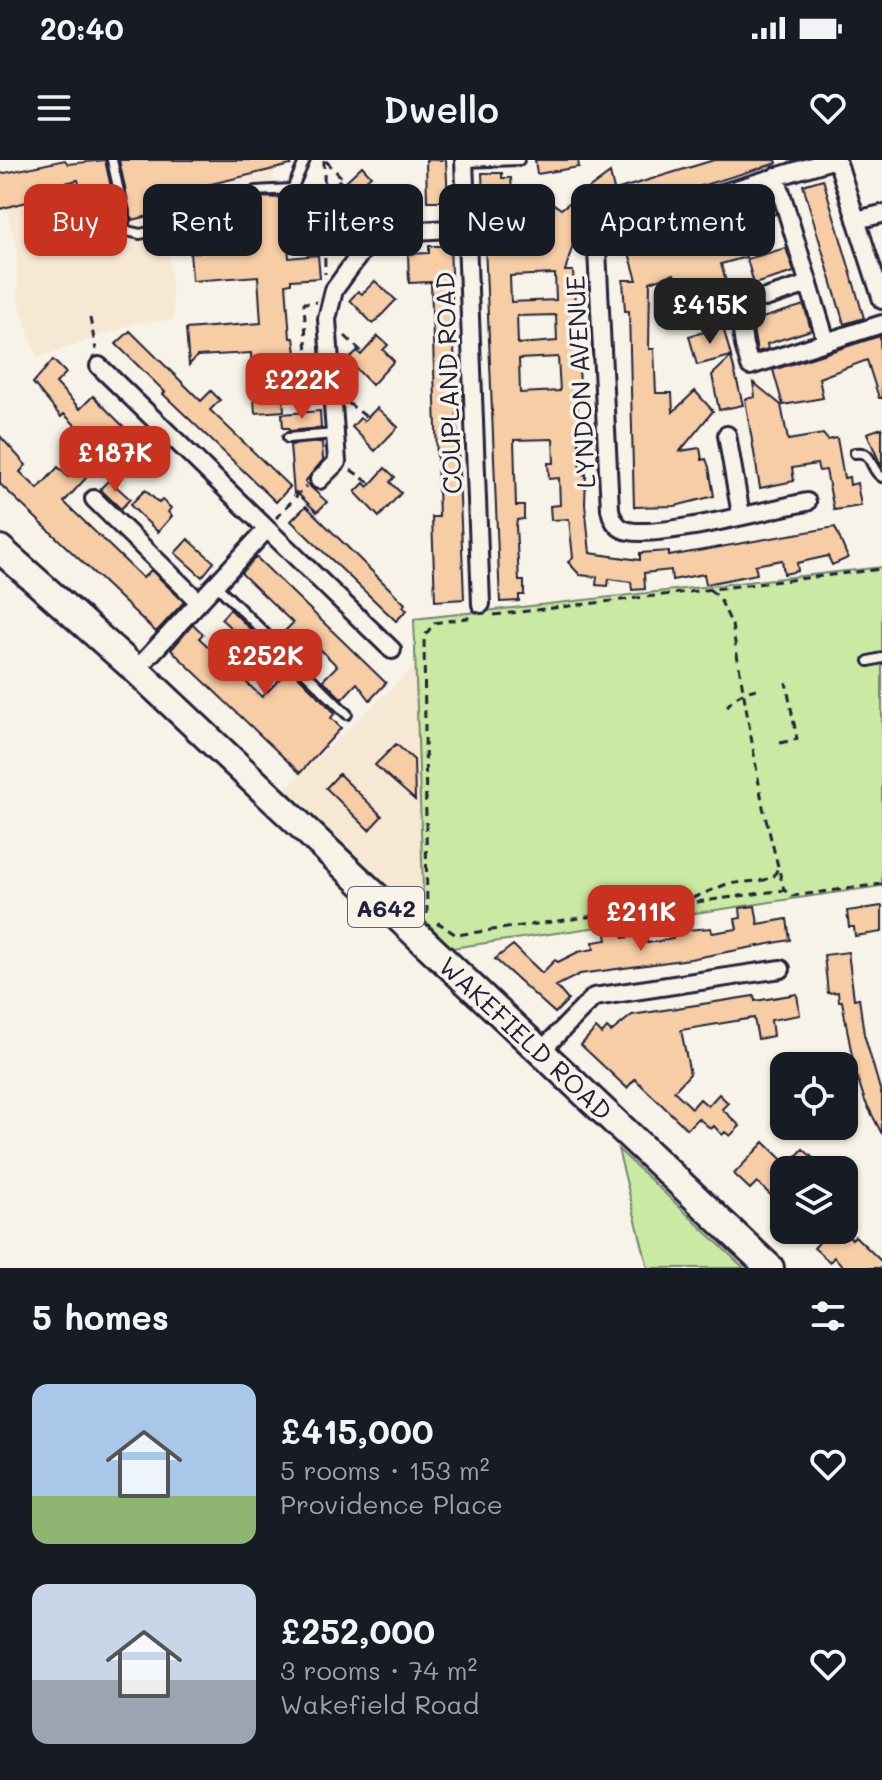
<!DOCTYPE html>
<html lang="en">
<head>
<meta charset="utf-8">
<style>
  :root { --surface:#171b24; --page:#20242c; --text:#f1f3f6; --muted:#9ea1a6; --accent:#c8321e }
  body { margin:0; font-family:Mali,sans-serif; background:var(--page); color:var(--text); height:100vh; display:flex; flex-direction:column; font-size:30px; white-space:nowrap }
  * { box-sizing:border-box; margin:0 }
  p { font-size:26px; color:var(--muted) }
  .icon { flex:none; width:44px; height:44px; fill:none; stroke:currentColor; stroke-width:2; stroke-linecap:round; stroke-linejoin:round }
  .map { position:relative; height:1108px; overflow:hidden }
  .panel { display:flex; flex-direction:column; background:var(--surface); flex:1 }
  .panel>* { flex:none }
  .top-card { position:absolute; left:24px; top:24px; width:834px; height:72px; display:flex; gap:16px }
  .fabs { position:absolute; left:770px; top:892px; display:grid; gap:16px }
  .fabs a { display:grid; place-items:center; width:88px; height:88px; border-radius:16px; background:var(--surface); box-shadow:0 2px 6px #0004; font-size:40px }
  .price { position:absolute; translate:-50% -68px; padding:0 18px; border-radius:16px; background:var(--accent); color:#fff; font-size:26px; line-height:52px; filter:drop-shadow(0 2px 4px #0008) }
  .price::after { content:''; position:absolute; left:50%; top:48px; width:24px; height:18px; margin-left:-12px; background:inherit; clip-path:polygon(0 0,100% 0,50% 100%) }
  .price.selected { background:#222; color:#fff }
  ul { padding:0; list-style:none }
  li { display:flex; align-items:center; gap:24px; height:200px; padding:0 32px }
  li span { display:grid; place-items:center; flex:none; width:224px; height:160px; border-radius:16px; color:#555 }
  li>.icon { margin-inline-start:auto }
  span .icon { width:96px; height:96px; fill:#fffc; stroke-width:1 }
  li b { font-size:34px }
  h2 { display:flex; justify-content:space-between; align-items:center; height:96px; padding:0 32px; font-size:34px }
  .pill { padding:0 28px; border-radius:16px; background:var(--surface); box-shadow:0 2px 6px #0004; font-size:28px; line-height:72px }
  .pill.selected { background:var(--accent); color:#fff }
  .status { display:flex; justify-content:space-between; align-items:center; height:56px; padding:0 40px; background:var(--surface); direction:ltr }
  .status svg { height:22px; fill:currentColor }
  header { display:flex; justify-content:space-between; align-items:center; height:104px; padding:0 32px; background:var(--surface); font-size:36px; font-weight:600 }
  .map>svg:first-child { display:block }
  .built { fill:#f7e8d4 }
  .green { fill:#caeaa3; stroke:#76866f; stroke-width:2 }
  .building { fill:#f6cda5; stroke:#22223b; stroke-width:2; fill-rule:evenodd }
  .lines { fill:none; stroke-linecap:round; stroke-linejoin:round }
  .lane-casing { stroke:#22223b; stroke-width:14 }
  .street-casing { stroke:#22223b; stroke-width:22 }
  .primary-casing { stroke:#22223b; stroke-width:32 }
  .path { stroke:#22223b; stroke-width:3; stroke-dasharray:8 6; stroke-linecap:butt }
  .lane { stroke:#f7f3e8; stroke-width:8 }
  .street { stroke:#f7f3e8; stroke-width:16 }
  .primary { stroke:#f7f3e8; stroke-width:26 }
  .labels { text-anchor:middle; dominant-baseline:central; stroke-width:7; stroke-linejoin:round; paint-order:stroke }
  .shield { fill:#f7f3e8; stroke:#62616f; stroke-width:2 }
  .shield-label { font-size:24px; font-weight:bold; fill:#22223b }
  .street-label { font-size:26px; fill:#22223b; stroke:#f7f3e8 }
</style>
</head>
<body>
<div class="status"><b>20:40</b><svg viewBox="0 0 49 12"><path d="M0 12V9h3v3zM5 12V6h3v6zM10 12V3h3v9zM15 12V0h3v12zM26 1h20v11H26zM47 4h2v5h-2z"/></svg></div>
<header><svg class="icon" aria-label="menu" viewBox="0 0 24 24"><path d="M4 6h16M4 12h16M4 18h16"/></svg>Dwello<svg class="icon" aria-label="heart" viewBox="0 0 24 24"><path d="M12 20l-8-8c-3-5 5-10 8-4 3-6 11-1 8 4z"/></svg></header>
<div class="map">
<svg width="882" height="1108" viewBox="0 0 882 1108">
  <rect width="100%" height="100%" fill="#f7f3e8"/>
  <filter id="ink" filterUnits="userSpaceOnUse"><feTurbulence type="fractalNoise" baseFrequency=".0125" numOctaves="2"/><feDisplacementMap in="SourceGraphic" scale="16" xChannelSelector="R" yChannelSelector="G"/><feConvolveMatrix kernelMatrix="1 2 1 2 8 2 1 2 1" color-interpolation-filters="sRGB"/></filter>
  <g filter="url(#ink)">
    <path class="built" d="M65 0 69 4 83 0H275L274 23 242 22V69L168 80 174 160 140 162 37 198 18 140 17 89 7 50 0 51V14Z
      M416 505 424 760 284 630Z"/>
    <path class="green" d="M882 407V726L452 788 424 760 414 459Z
      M618 989 744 1108H648Z"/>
    <path class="building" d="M65 0 68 4 105 0 116 50 87 58 78 20 47 27 49 33 37 36 38 39 0 49V14Z
      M119 0H291V5L177 32 180 49 132 60Z
      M426 0H446L448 41H427Z
      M535 0H578L579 7 537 14Z
      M714 0H776L777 3 625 49 619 29Z
      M362 6 371 16 365 21 376 32 361 45 363 48 352 54 330 28 339 20 343 24Z
      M482 13H502V18H511L513 47 523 46V60L510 61V88L538 86 547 59 535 60 548 40 561 49 610 13 615 34 581 58 565 111H573L580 224H577L580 315 586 314 585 344 590 393 640 400V393L669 391V396L835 367 848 398 832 405 828 396 797 403 798 411 784 414 782 400 755 405 757 414 706 424 704 414 672 420 671 410 644 413 645 429 632 430 631 422 609 419 608 426 596 425 597 417 580 415 568 402 573 398 569 359 551 360 550 346 560 345 559 318 549 319 548 303H554L553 279 514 280 516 346H524V359L517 360 516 366 519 421H524V435H519V441L500 442ZM555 114 556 140 511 142 510 116ZM556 155 557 181 518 184 517 156ZM558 197 560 231 520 233 519 199Z
      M823 19 864 158 844 164 803 25Z
      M770 33 776 54 736 65 746 97 721 104 727 125 725 133 694 145 686 121 677 124 674 114 650 122 649 189H654L656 233H672L673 252 695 231 713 251 680 291 700 288 702 300 706 299 709 307 714 336 675 346 634 347 629 151H625L623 120H637L624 76Z
      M252 37 285 38 289 98 318 95 320 118 291 120V123L286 124 290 178H294L296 193 280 194 284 251 255 253 251 193 197 196 189 205 186 169 261 163 258 116 192 121 191 104 190 93 259 88Z
      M429 86H450L464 439 435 441 432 357H439L431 122 409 123 408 94 429 93Z
      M786 88 794 112 754 124 747 99Z
      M375 121 396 140 373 164 350 140 358 131 362 134Z
      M754 127 759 159 804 145 811 170 767 184 768 189 757 192 746 128Z
      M723 167 731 196 697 205 689 176Z
      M130 171 201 241 211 231 220 240 210 250 290 327 276 342 163 234 165 232 116 184Z
      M378 176 388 185 383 190 394 201 372 225 348 200 357 191 361 195Z
      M880 176 882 238H879L867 200 819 218 823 238 783 245 773 210Z
      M731 197 743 245 719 250 712 215Z
      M53 200 66 213 56 223 80 249 93 236 141 284 123 303 91 273 87 277 64 254 61 257 33 223Z
      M753 222 781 245 788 280 823 274 828 280 837 278 844 318 849 317 850 325 857 323 861 346 834 350 826 310 819 311 817 304 792 308 794 321 760 328 745 239 755 237Z
      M377 248 398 267 375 291 352 267 360 258 364 261Z
      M320 251 321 268 289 271V268H283L282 254Z
      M882 268V308L867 273Z
      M0 276 26 305 20 312 38 329 58 307 68 317 76 308 86 318 64 342 143 418 151 410 184 442 156 472 0 324Z
      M322 282 323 300 305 322 327 342 317 352 296 332 294 334 290 285Z
      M385 308 395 317 390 322 401 333 379 357 355 332 364 323 368 327Z
      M109 320 130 339 121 349 100 329Z
      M145 330 159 343 162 340 171 348 168 352 172 356 158 372 130 345Z
      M306 346 405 444 403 447 407 450 396 461 291 361Z
      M188 379 214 402 202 417 175 393Z
      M256 397 386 523 370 540 357 523 342 539 323 520 337 506 317 486 303 501 279 477 293 463 241 413Z
      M230 449 335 553 331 558 341 568 300 613 171 490 193 464 203 474 199 478 262 537 280 519 275 514 278 510 221 459Z
      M396 584 414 600 415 640 375 605Z
      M339 614 382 656 369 670 326 628Z
      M755 746 758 764 787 759 790 780 690 799 580 814 556 826 568 840 555 853 495 799 513 785 542 813 555 800 558 802 578 792 594 789 593 782 607 780 605 768 621 765 623 778 645 775 647 783 673 779 670 760 685 758 687 770 711 768 712 773 737 769 735 759 741 758 740 748Z
      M882 746V772L855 776 854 767H849L847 751Z
      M848 792 854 839 859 838 864 874 882 936V974L865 941 854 907 842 841H839L838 832 828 833 824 795Z
      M797 834 800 855 771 860 773 876 758 879 754 858 681 870 690 914 674 931 692 948 700 939 708 946 719 934 728 943 722 949 740 966 730 976 725 972 722 975 714 966 711 969 698 958 687 969 635 919 627 928 581 885 596 868 602 874 607 868 611 872 632 855 754 836 755 841Z
      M764 982 784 1002V1010L803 989 813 998 802 1010H784V1048L757 1022 750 1029 734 1014Z
      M830 1070H842L852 1079 855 1076 882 1102V1108H845L834 1097 830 1102 814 1088Z"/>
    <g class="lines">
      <defs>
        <path id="lane" d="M464 2 519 0
          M255 31 292 29 305 0
          M123 70 140 74 191 63
          M107 77 121 73 125 59 112 0
          M288 278 334 274
          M855 293C874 290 869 310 882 317
          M215 424 347 554
          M869 501 882 498"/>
        <path id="street" d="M464 0 481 444
          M837 0 882 140
          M776 16 826 181
          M856 60 882 54
          M736 131 744 185 750 206 882 164
          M765 138 809 124
          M99 206 392 490
          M727 275 741 355
          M319 320 337 302 327 159 334 130 368 83 383 73 466 68
          M94 339 199 442
          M807 342C769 349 662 378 629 371 617 369 612 360 610 349L597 90 602 76 614 66 832 0
          M136 510 266 370
          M540 892 594 837 781 809"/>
        <path id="primary" d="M0 389 136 510 770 1108"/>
      </defs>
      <use href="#lane" class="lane-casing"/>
      <use href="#street" class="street-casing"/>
      <use href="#primary" class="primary-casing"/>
      <path class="path" d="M324 0 325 114
        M326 1 345 21
        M365 42 378 57
        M325 65 369 64
        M90 158 96 190
        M345 176 363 193
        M309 230 304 143 317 142
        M282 231 316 230
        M348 243 368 258
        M351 310 371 324
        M276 358 306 326
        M710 430 719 437 732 465 763 647 784 730
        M494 455 882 409
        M727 547C735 534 747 531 761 528
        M780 583 797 579 786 522
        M680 743 727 724 765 720 774 716 778 708
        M427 754 424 477 434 463 474 457
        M437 765 439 763 456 775 784 730 792 736 882 724"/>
      <use href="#lane" class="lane"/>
      <use href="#street" class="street"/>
      <use href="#primary" class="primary"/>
    </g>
  </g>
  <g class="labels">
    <rect class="shield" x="348" y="727" width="76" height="40" rx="6"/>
    <g class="shield-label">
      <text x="386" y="747">A642</text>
    </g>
    <g class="street-label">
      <text transform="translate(580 222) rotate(-93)">LYNDON AVENUE</text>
      <text transform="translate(448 223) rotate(-92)">COUPLAND ROAD</text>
      <text transform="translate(526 878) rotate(43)">WAKEFIELD ROAD</text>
    </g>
  </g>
</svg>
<div class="fabs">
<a><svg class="icon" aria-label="locate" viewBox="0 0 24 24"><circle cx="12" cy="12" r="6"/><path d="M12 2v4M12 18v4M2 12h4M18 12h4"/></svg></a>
<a><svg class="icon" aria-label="layers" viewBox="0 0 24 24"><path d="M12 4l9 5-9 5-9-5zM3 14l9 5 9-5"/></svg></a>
</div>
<b class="price selected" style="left:710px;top:186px">£415K</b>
<b class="price" style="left:302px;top:261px">£222K</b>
<b class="price" style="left:115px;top:334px">£187K</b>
<b class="price" style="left:265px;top:537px">£252K</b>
<b class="price" style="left:641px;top:793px">£211K</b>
<div class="top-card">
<a class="pill selected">Buy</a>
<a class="pill">Rent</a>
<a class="pill">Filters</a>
<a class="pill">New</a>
<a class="pill">Apartment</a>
</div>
</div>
<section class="panel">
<h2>5 homes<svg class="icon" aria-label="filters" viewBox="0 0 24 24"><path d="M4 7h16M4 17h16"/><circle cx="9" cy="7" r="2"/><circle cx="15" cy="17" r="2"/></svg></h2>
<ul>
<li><span style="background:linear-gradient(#a9c7e8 70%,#8fb573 0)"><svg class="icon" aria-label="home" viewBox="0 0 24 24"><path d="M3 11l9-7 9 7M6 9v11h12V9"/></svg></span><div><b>£415,000</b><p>5 rooms · 153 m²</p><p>Providence Place</p></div><svg class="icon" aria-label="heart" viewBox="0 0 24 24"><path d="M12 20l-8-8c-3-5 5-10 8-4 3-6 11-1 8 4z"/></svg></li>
<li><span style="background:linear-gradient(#c9d6e8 60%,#9aa5b1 0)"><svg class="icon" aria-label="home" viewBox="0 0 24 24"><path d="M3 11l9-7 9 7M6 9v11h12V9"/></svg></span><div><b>£252,000</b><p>3 rooms · 74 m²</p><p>Wakefield Road</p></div><svg class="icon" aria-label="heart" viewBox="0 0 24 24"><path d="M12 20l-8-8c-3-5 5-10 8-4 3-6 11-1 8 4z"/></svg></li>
</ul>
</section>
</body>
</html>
